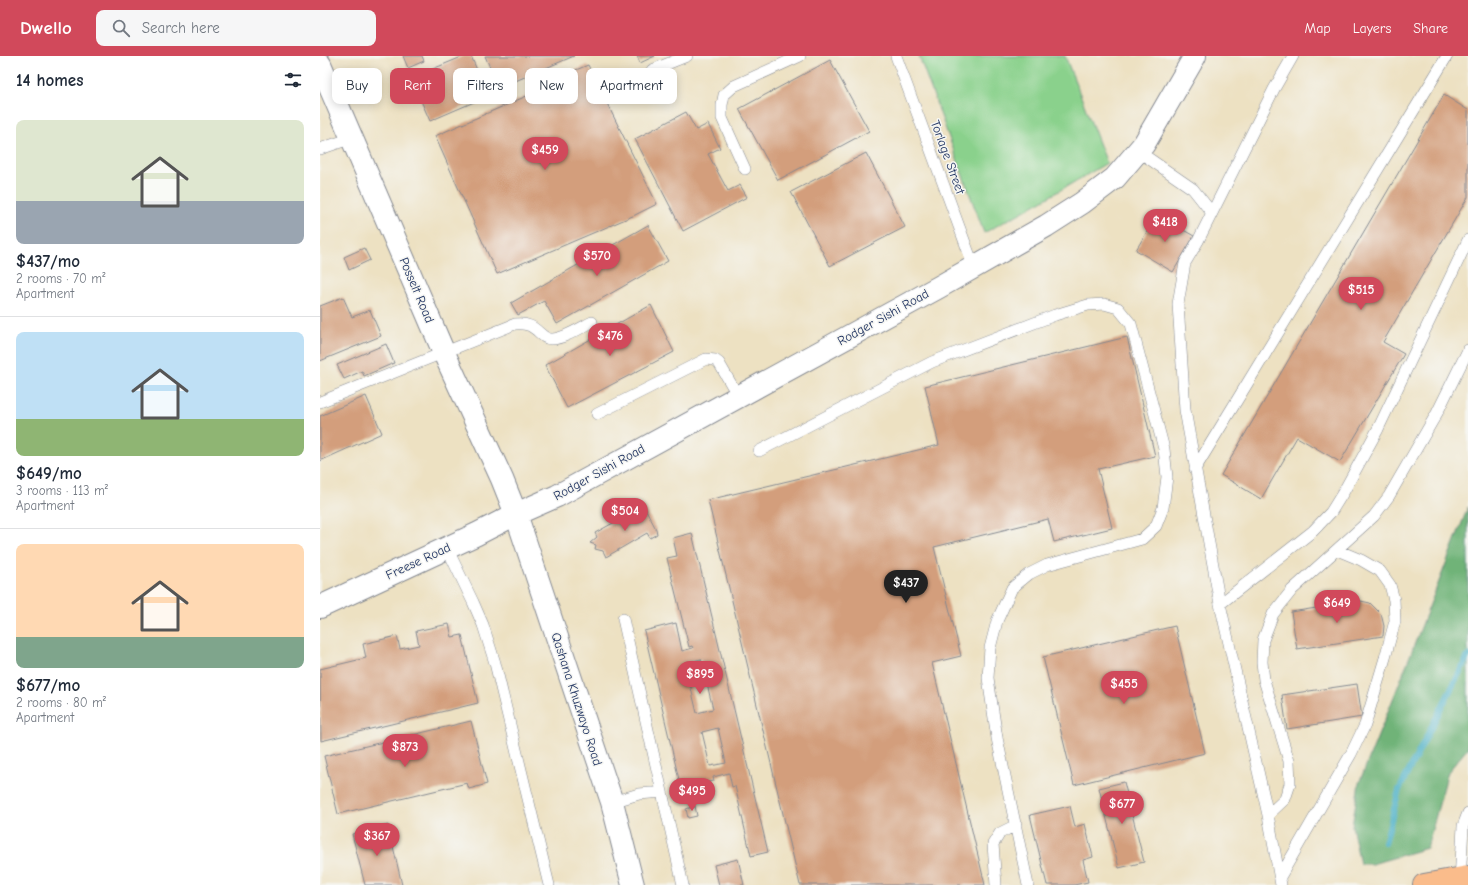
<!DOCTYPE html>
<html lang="en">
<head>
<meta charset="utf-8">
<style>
  :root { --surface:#fff; --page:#f6f6f7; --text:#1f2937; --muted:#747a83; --line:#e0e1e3; --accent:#d1495b }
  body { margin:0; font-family:"Comic Neue",sans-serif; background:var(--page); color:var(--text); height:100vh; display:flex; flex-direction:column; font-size:15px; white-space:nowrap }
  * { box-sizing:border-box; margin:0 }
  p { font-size:13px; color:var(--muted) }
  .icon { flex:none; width:22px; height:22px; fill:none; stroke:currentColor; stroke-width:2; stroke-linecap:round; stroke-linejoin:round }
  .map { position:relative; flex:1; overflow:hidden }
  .drawer { display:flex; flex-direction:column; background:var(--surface); width:320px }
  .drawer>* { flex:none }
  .banner { position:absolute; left:12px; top:12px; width:380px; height:36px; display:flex; gap:8px }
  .price { position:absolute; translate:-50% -34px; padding:0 9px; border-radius:14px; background:var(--accent); color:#fff; font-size:13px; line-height:26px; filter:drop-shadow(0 1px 2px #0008) }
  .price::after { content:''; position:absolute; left:50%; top:24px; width:12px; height:9px; margin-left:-6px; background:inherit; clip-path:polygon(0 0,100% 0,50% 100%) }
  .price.active { background:#222; color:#fff }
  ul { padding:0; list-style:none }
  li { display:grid; align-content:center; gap:8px; height:212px; padding:0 16px }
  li+li { border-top:1px solid var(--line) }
  li span { display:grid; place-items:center; height:124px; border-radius:8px; color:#555 }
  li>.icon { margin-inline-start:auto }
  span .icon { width:72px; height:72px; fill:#fffc; stroke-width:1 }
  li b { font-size:17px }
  h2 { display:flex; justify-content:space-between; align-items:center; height:48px; padding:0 16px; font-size:17px }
  .pill { padding:0 14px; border-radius:8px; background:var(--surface); box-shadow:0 2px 10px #0003; font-size:14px; line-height:36px }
  .pill.active { background:var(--accent); color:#fff }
  header { display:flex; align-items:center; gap:24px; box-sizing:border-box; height:56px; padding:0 20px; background:var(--accent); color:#fff }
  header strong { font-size:19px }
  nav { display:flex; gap:22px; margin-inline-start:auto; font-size:14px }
  .search { width:280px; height:36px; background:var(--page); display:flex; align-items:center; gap:10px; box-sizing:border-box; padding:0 14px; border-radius:8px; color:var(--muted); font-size:15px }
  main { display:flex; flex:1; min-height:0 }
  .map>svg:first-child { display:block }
  .green { fill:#8ad18c; stroke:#528075 }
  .forest { fill:#6fb378; stroke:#45716b }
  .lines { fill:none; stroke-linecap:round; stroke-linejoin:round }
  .stream { stroke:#46aec5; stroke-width:6 }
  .building { fill:#d39e7c; fill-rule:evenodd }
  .service-casing { stroke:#848890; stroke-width:12 }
  .minor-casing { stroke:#848890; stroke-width:24 }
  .tertiary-casing { stroke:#848890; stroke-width:24 }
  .primary-casing { stroke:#848890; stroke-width:24 }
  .service { stroke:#fff; stroke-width:11 }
  .minor { stroke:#fff; stroke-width:22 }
  .tertiary { stroke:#fff; stroke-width:22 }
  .primary { stroke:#fabc8b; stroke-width:22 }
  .labels { text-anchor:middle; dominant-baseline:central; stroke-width:3; stroke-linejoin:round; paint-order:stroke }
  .street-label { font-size:13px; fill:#1b2f5e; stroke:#f6f6f2 }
</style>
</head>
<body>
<header>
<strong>Dwello</strong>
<div class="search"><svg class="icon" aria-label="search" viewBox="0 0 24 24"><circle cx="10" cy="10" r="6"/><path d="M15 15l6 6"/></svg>Search here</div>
<nav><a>Map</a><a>Layers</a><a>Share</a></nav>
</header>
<main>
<section class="drawer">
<h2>14 homes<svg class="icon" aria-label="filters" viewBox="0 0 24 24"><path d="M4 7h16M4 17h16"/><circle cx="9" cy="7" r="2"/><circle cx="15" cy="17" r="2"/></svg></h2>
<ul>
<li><span style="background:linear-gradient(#dfe7d0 65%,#9aa5b1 0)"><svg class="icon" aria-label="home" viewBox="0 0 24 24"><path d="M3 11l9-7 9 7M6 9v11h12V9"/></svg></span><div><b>$437/mo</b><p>2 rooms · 70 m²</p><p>Apartment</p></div></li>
<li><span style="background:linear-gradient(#bfe0f5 70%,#8fb573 0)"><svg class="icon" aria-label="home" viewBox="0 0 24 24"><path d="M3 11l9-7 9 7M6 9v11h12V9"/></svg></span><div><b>$649/mo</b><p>3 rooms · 113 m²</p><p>Apartment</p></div></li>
<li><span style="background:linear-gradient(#ffd9b3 75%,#7fa58c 0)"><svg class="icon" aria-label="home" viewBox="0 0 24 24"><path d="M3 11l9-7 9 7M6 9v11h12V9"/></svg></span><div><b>$677/mo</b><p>2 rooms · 80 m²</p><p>Apartment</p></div></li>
</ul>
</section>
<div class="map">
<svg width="1148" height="829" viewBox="0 0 1148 829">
  <rect width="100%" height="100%" fill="#f6f6f2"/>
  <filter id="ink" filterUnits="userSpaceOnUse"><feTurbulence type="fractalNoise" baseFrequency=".025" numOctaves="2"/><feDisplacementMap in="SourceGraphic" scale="8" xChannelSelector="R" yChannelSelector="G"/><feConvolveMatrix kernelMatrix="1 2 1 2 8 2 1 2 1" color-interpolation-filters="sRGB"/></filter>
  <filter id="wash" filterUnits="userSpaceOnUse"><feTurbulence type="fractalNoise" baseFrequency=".012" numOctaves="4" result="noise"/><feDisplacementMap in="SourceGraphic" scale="16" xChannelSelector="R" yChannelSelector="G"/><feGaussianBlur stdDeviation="0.9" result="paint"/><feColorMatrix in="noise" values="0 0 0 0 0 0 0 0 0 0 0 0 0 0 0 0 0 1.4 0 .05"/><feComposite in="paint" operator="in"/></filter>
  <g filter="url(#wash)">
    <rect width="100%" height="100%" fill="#ede1c2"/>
    <path class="green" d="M599 0H745L787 107 720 146 664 177Z"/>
    <path class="forest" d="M1148 451V692L1128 716 1107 792 1052 808H1040L1032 770 1039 727 1077 633Z"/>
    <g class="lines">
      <path class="stream" d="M1065 787 1079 734 1148 600"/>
    </g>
    <g id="blocks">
      <path class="building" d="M83 0H102L104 5 88 12Z
        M144 0H151L168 40 110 65 91 22Z
        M165 0H254L179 32Z
        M317 0H335L320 7Z
        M510 4 549 75 458 124 419 53Z
        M268 9 337 148 315 159 177 218 115 80 241 25 239 21Z
        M1124 39 1148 54V141L1063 286 1084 298 1020 406 977 381 941 443 901 419Z
        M366 56 376 74 388 68 400 92 388 98 408 135 420 129 427 141 363 175 315 83Z
        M546 97 585 171 510 210 471 136Z
        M837 159 874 180 853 216 816 194Z
        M328 169 348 205 237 268 224 245 198 259 191 247Z
        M44 192 50 204 29 214 24 201Z
        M23 241 32 261 50 254 61 280 0 305V250Z
        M331 249 354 296 247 352 225 309Z
        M807 281 835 400 778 413 792 472 734 486 728 463 614 491 641 600 612 607 665 829H480L388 444 619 389 605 330Z
        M66 288 74 307 44 320 42 315 24 323 17 309Z
        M46 340 62 377 0 405V360Z
        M324 450 336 473 337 478 330 482 327 477 286 501 283 495 275 493 276 489 270 487 277 481 275 477Z
        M372 477 448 796 431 800 415 730 412 731 409 717 393 721 394 725 388 726 389 732 369 736 368 731 361 732 324 575 356 567 362 595 373 592 372 590 369 591 347 502 357 500 353 482ZM381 603 393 653 377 657 365 607ZM398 672 406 707 390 710 382 676Z
        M1041 545 1050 547 1061 558 1064 570 1063 580 977 593 971 556Z
        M129 568 132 581 142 579 158 647 1 685 0 613 46 602 43 588 77 580 80 593 99 589 96 575Z
        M855 570 885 697 754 729 723 601Z
        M1037 628 1042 661 967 673 962 639Z
        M151 665 167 728 149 733 147 727 18 758 4 700Z
        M804 726 824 806 799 812 779 732Z
        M375 750 377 760 368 762 366 753Z
        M750 750 755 771 765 768 773 801 763 804 768 826 754 829H727L710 759Z
        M68 769 82 829H45L32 778Z
        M418 803 424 829H399L394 809Z"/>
    </g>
  </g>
  <g filter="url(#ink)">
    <use href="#blocks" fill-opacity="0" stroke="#848890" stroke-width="1"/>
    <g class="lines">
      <defs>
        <path id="service" d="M576 0 654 211
          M332 14 367 0
          M0 93 32 82
          M818 95 873 133 892 157
          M425 113 402 62V49L404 39 414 30 480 0
          M0 346 195 268C217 265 219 283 231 283 242 284 262 271 272 266
          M277 358 386 303 395 304 399 307 418 340
          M439 395 612 306 735 259 768 249 784 248 798 252 811 268 844 393 847 421 843 452 836 470 822 483 727 509 709 518 692 532 677 565 670 592 668 622 677 682 708 829
          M875 413 1127 0
          M127 492 153 546 163 569 175 607 229 829
          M900 548 993 475 1011 456 1024 435 1058 373 1148 184
          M303 563 342 736
          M292 746 319 738 342 736 363 829
          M948 759 965 743 970 728 969 705 944 624 942 606 943 584 953 558 972 534 1054 460 1069 440 1117 357 1148 294
          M960 821 1031 698 1045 669 1065 602 1075 565 1074 544 1070 529 1060 515 1041 504 1017 494
          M1140 826 1143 770 1148 757
          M676 829 673 788 680 777 696 769
          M961 829 948 759 900 548 865 354 858 248 865 207 878 185 954 33 973 0"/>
        <path id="minor" d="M0 551 157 478 196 458"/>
        <path id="tertiary" d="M0 8 124 297 182 423 196 458 292 746 313 829
          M196 458 237 440 619 231 726 170 762 147 795 122 824 88 875 0"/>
        <path id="primary" d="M1104 829 1148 821"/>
      </defs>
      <use href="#service" class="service-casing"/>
      <use href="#minor" class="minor-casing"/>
      <use href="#tertiary" class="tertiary-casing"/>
      <use href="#primary" class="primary-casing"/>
      <use href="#service" class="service"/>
      <use href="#minor" class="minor"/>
      <use href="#tertiary" class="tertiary"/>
      <use href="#primary" class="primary"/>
    </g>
  </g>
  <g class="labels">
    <g class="street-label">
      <text transform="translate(628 101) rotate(70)">Torlage Street</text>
      <text transform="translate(97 234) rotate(67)">Posselt Road</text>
      <text transform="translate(563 261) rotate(-29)">Rodger Sishi Road</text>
      <text transform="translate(279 416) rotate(-29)">Rodger Sishi Road</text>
      <text transform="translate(98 505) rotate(-25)">Freese Road</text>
      <text transform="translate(257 643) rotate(72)">Qashana Khuzwayo Road</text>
    </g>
  </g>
</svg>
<b class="price" style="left:225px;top:115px">$459</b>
<b class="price" style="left:845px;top:187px">$418</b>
<b class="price" style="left:277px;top:221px">$570</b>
<b class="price" style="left:1041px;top:255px">$515</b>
<b class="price" style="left:290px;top:301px">$476</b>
<b class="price" style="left:305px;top:476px">$504</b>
<b class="price active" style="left:586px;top:548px">$437</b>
<b class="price" style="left:1017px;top:568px">$649</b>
<b class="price" style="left:380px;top:639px">$895</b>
<b class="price" style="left:804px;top:649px">$455</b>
<b class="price" style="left:85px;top:712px">$873</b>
<b class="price" style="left:372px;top:756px">$495</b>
<b class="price" style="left:802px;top:769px">$677</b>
<b class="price" style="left:57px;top:801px">$367</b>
<div class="banner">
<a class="pill">Buy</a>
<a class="pill active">Rent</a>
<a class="pill">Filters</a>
<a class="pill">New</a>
<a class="pill">Apartment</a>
</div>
</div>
</main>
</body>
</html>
